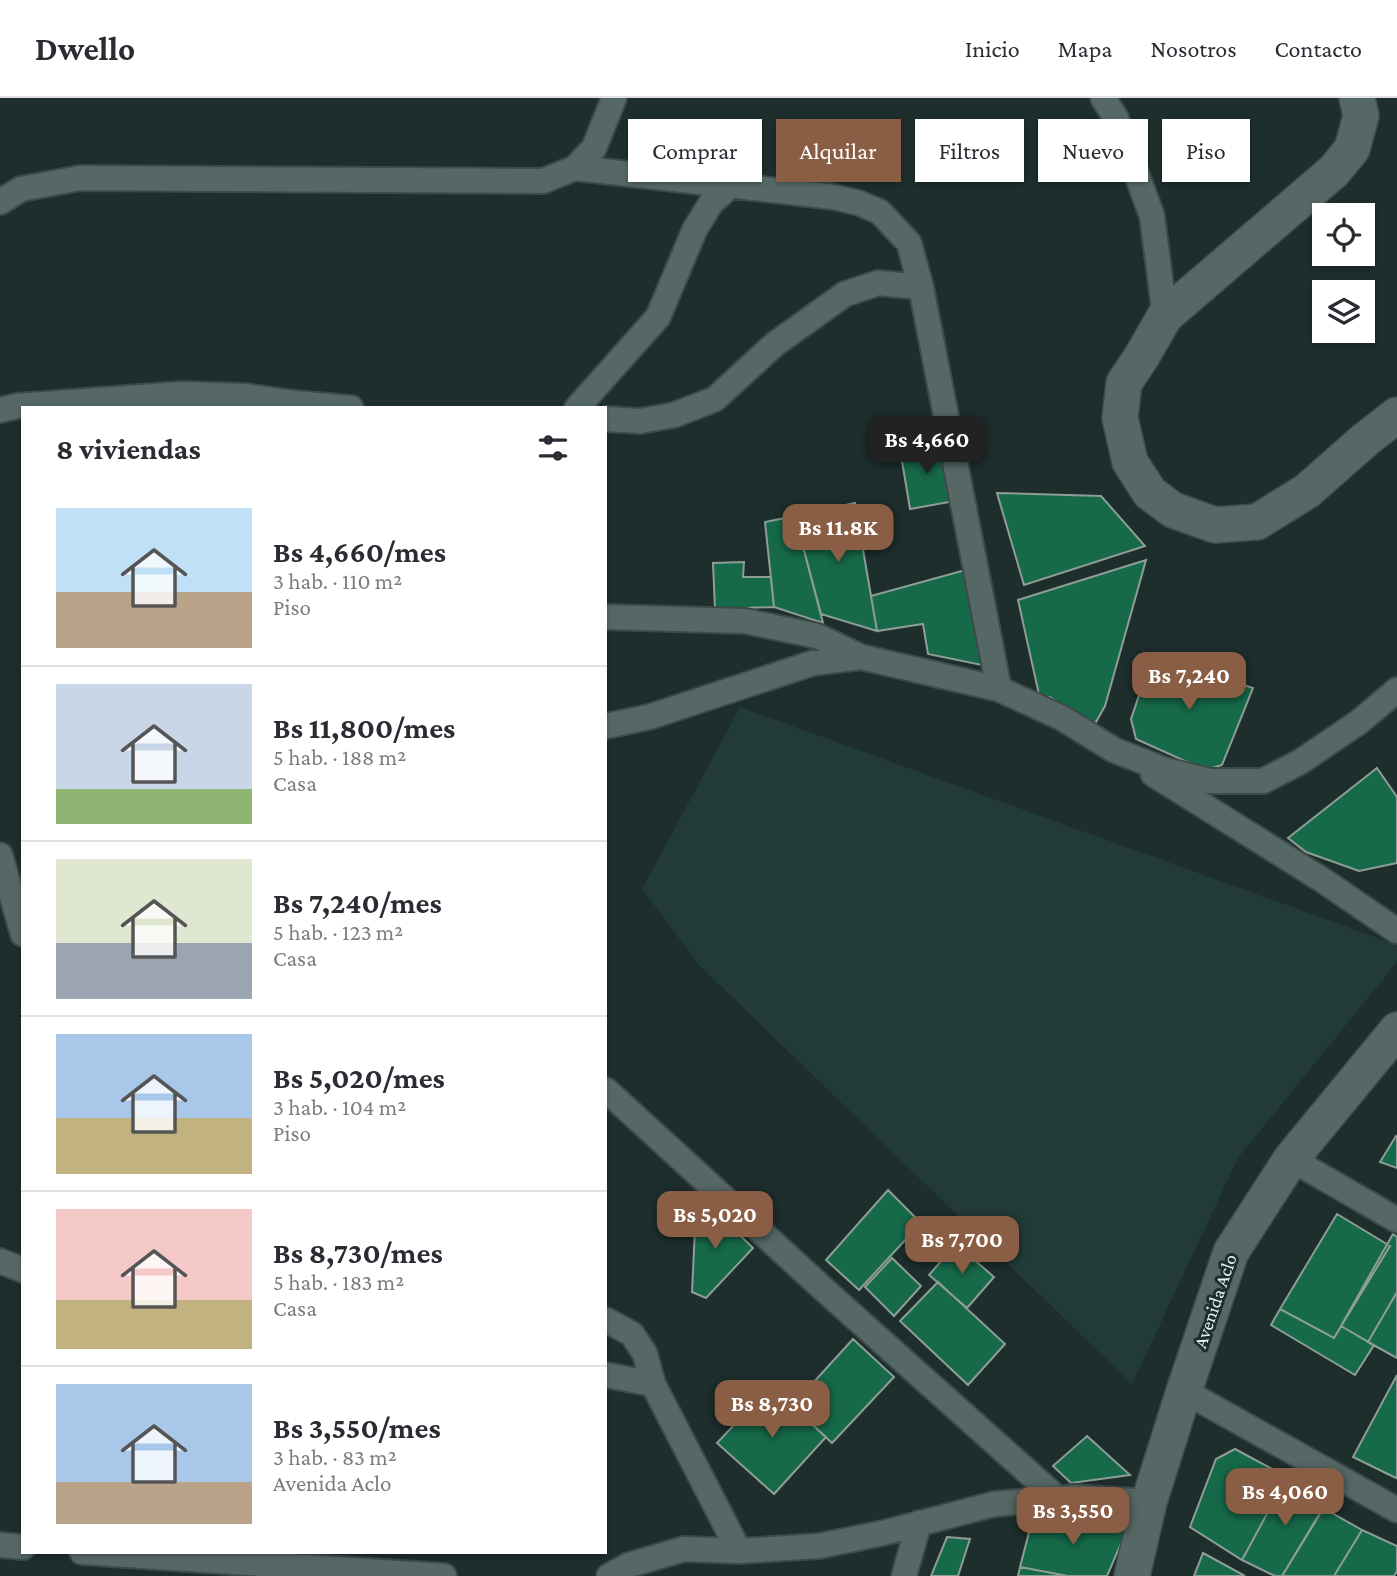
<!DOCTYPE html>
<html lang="es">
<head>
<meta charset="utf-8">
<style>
  :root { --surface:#fff; --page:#f7f7f7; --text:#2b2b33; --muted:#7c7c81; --line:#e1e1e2; --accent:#8a5d45 }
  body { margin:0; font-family:"Crimson Pro",serif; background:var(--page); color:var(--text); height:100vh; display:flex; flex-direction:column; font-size:26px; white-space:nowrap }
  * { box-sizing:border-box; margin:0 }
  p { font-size:23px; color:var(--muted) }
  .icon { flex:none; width:38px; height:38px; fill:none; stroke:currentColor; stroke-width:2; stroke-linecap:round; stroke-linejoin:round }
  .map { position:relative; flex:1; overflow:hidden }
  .drawer { position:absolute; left:21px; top:308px; width:586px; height:1148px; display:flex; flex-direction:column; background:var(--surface); border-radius:0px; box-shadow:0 2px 5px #0004 }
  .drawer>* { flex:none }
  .hud { position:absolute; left:628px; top:21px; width:663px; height:63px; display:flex; gap:14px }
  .controls { position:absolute; left:1312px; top:105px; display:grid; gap:14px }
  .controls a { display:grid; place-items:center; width:63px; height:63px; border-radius:0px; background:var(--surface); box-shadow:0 2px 5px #0004; font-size:35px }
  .price { position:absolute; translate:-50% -60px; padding:0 16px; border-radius:14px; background:var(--accent); color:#fff; font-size:23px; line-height:46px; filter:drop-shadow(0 2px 4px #0008) }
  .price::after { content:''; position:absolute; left:50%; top:42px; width:21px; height:16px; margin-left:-10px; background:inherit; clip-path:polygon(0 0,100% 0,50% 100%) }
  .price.selected { background:#222; color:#fff }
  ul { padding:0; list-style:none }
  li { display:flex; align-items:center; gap:21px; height:175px; padding:0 35px }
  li+li { border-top:2px solid var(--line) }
  li span { display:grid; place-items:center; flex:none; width:196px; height:140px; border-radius:0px; color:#555 }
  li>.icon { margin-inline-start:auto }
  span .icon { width:84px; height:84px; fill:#fffc; stroke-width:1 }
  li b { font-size:30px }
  h2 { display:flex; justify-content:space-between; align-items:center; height:84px; padding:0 35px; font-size:30px }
  .chip { padding:0 24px; border-radius:0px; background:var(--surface); box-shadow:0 2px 5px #0004; font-size:24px; line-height:63px }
  .chip.selected { background:var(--accent); color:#fff }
  header { display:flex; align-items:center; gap:42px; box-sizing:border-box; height:98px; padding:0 35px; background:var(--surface); border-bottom:2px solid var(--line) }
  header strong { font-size:33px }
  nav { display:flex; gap:38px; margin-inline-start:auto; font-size:24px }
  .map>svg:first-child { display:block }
  .built { fill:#223b39 }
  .building { fill:#166a4a; stroke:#8e9d95; stroke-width:2 }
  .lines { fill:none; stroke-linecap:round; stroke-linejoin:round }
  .street-casing { stroke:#3c4b4a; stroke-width:28 }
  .secondary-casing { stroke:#3c4b4a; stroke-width:38 }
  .street { stroke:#566866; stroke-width:24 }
  .secondary { stroke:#566866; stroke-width:35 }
  .labels { text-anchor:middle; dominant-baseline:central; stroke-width:6; stroke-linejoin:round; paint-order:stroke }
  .street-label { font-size:19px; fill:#e7f1f0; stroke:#1d2e2c }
</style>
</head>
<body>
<header>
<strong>Dwello</strong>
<nav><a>Inicio</a><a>Mapa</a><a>Nosotros</a><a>Contacto</a></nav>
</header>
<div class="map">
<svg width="1397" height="1478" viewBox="0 0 1397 1478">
  <rect width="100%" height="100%" fill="#1d2e2c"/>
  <path class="built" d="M740 609 1397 847V864L1238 1060 1132 1286 699 867 642 791Z"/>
  <path class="building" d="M945 345 955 403 910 411 900 351Z
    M997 395 1101 398 1145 448 1024 487Z
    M855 405 871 498 877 533 821 516 795 418Z
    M795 418 823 525 774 509 765 424Z
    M1146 462 1105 608 1096 624 1083 627 1068 612 1050 599 1040 601 1018 502Z
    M744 464 743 479H771L774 509 715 511 713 465Z
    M969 471 982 567 928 556 923 526 877 533 871 498Z
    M1153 556 1253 590 1222 667 1205 672 1136 641 1131 621Z
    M1377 670 1397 699V765L1359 773 1306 754 1288 740Z
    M1396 1038 1397 1039V1070L1380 1064Z
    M888 1092 921 1125 859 1192 826 1162Z
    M709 1107 753 1150 706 1200 692 1194 696 1110Z
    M1337 1116 1390 1148 1334 1240 1280 1211Z
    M1393 1136 1397 1139V1194L1368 1244 1341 1228Z
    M956 1146 994 1179 967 1210 929 1177Z
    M892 1160 921 1188 894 1218 865 1189Z
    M938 1184 1005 1246 968 1287 900 1223Z
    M1397 1194V1260L1368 1244Z
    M1280 1211 1334 1240 1341 1228 1374 1247 1355 1277 1271 1227Z
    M853 1241 894 1279 832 1345 792 1308Z
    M1397 1277V1377L1396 1380 1353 1359Z
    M771 1288 826 1339 774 1396 717 1345Z
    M1087 1338 1130 1377 1071 1385 1053 1368Z
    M1235 1351 1287 1379 1242 1462 1190 1429 1216 1361Z
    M1287 1379 1328 1403 1282 1478H1275L1242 1462Z
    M1323 1410 1362 1432 1334 1478H1282Z
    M1113 1420 1126 1434 1107 1478H1068L1020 1469 1032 1423Z
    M1362 1432 1397 1448V1473L1394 1478H1334Z
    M947 1439 970 1441 958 1478H931Z
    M1203 1455 1245 1478H1194Z
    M1020 1469 1068 1478H1018Z"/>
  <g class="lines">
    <defs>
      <path id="street" d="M1103 0 1116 20 1152 118 1165 218
        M575 70 834 99 859 105 880 114 909 145 921 189
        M0 104 21 91 80 80 543 83 575 70 594 50 614 0
        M577 310 658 219 695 131 711 105 730 88
        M0 312 17 308 182 296 245 298 294 305 351 310
        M606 321 640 323 674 317 715 301 775 246 845 196 878 185 921 189 999 591
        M606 519 745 523 817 538 861 559
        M606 628 649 619 813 565 861 559 999 591 1062 620 1114 652 1165 672 1210 683H1263L1300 664 1359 624 1397 592
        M1153 676 1324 783 1397 833
        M0 757 23 836
        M606 992 830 1197 1057 1400
        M1291 1061 1397 1122
        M0 1163 23 1172
        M606 1222 632 1236 645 1256 653 1286
        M606 1277 653 1286 739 1453
        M1184 1293 1397 1412
        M0 1447 23 1449
        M82 1454 444 1478
        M609 1478 629 1467 684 1451 739 1453 819 1448 883 1435 994 1406 1075 1399 1149 1404
        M904 1478 919 1425"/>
      <path id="secondary" d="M1357 0 1361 18 1352 51 1334 73 1165 218 1142 258 1124 285 1120 320 1130 364 1150 395 1173 412 1215 427 1257 424 1307 393 1366 341 1397 317
        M1132 1478 1149 1404 1184 1293 1231 1154 1291 1061 1397 932"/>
    </defs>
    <use href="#street" class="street-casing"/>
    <use href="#secondary" class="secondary-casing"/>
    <use href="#street" class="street"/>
    <use href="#secondary" class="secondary"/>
  </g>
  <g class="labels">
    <g class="street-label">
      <text transform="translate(1215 1203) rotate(-71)">Avenida Aclo</text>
    </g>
  </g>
</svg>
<div class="controls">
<a><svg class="icon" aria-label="locate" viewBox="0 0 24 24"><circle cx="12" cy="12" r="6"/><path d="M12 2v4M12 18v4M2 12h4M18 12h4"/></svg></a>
<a><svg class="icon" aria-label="layers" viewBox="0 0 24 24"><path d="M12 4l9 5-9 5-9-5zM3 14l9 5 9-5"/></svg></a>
</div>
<b class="price selected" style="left:927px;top:378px">Bs 4,660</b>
<b class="price" style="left:838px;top:466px">Bs 11.8K</b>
<b class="price" style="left:1189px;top:614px">Bs 7,240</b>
<b class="price" style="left:715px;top:1153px">Bs 5,020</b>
<b class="price" style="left:962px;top:1178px">Bs 7,700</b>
<b class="price" style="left:772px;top:1342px">Bs 8,730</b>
<b class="price" style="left:1285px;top:1430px">Bs 4,060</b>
<b class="price" style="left:1073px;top:1449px">Bs 3,550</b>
<div class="hud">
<a class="chip">Comprar</a>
<a class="chip selected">Alquilar</a>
<a class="chip">Filtros</a>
<a class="chip">Nuevo</a>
<a class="chip">Piso</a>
</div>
<section class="drawer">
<h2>8 viviendas<svg class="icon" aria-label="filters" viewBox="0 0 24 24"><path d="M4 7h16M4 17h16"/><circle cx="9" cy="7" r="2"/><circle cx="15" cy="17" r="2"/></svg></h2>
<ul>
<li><span style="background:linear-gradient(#bfe0f5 60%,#b9a48a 0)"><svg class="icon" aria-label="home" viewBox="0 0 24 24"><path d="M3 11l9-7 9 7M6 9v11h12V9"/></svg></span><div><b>Bs 4,660/mes</b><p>3 hab. · 110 m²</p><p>Piso</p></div></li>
<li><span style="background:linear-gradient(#c9d6e8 75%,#8fb573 0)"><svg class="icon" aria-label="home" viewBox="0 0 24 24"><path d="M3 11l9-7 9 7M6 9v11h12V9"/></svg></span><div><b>Bs 11,800/mes</b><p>5 hab. · 188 m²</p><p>Casa</p></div></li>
<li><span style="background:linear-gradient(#dfe7d0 60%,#9aa5b1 0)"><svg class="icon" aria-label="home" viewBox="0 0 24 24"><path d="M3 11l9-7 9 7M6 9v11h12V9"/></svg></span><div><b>Bs 7,240/mes</b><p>5 hab. · 123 m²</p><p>Casa</p></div></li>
<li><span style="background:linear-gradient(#a9c7e8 60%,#c2b280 0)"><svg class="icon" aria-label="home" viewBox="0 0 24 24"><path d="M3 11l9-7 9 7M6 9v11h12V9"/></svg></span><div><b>Bs 5,020/mes</b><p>3 hab. · 104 m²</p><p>Piso</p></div></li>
<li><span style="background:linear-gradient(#f6c9c9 65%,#c2b280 0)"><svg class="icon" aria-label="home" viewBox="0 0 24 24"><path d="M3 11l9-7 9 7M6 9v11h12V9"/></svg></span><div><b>Bs 8,730/mes</b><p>5 hab. · 183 m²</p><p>Casa</p></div></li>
<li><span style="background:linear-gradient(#a9c7e8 70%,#b9a48a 0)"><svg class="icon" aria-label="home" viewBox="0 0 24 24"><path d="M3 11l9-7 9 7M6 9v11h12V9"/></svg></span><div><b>Bs 3,550/mes</b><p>3 hab. · 83 m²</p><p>Avenida Aclo</p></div></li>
</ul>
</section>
</div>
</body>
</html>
